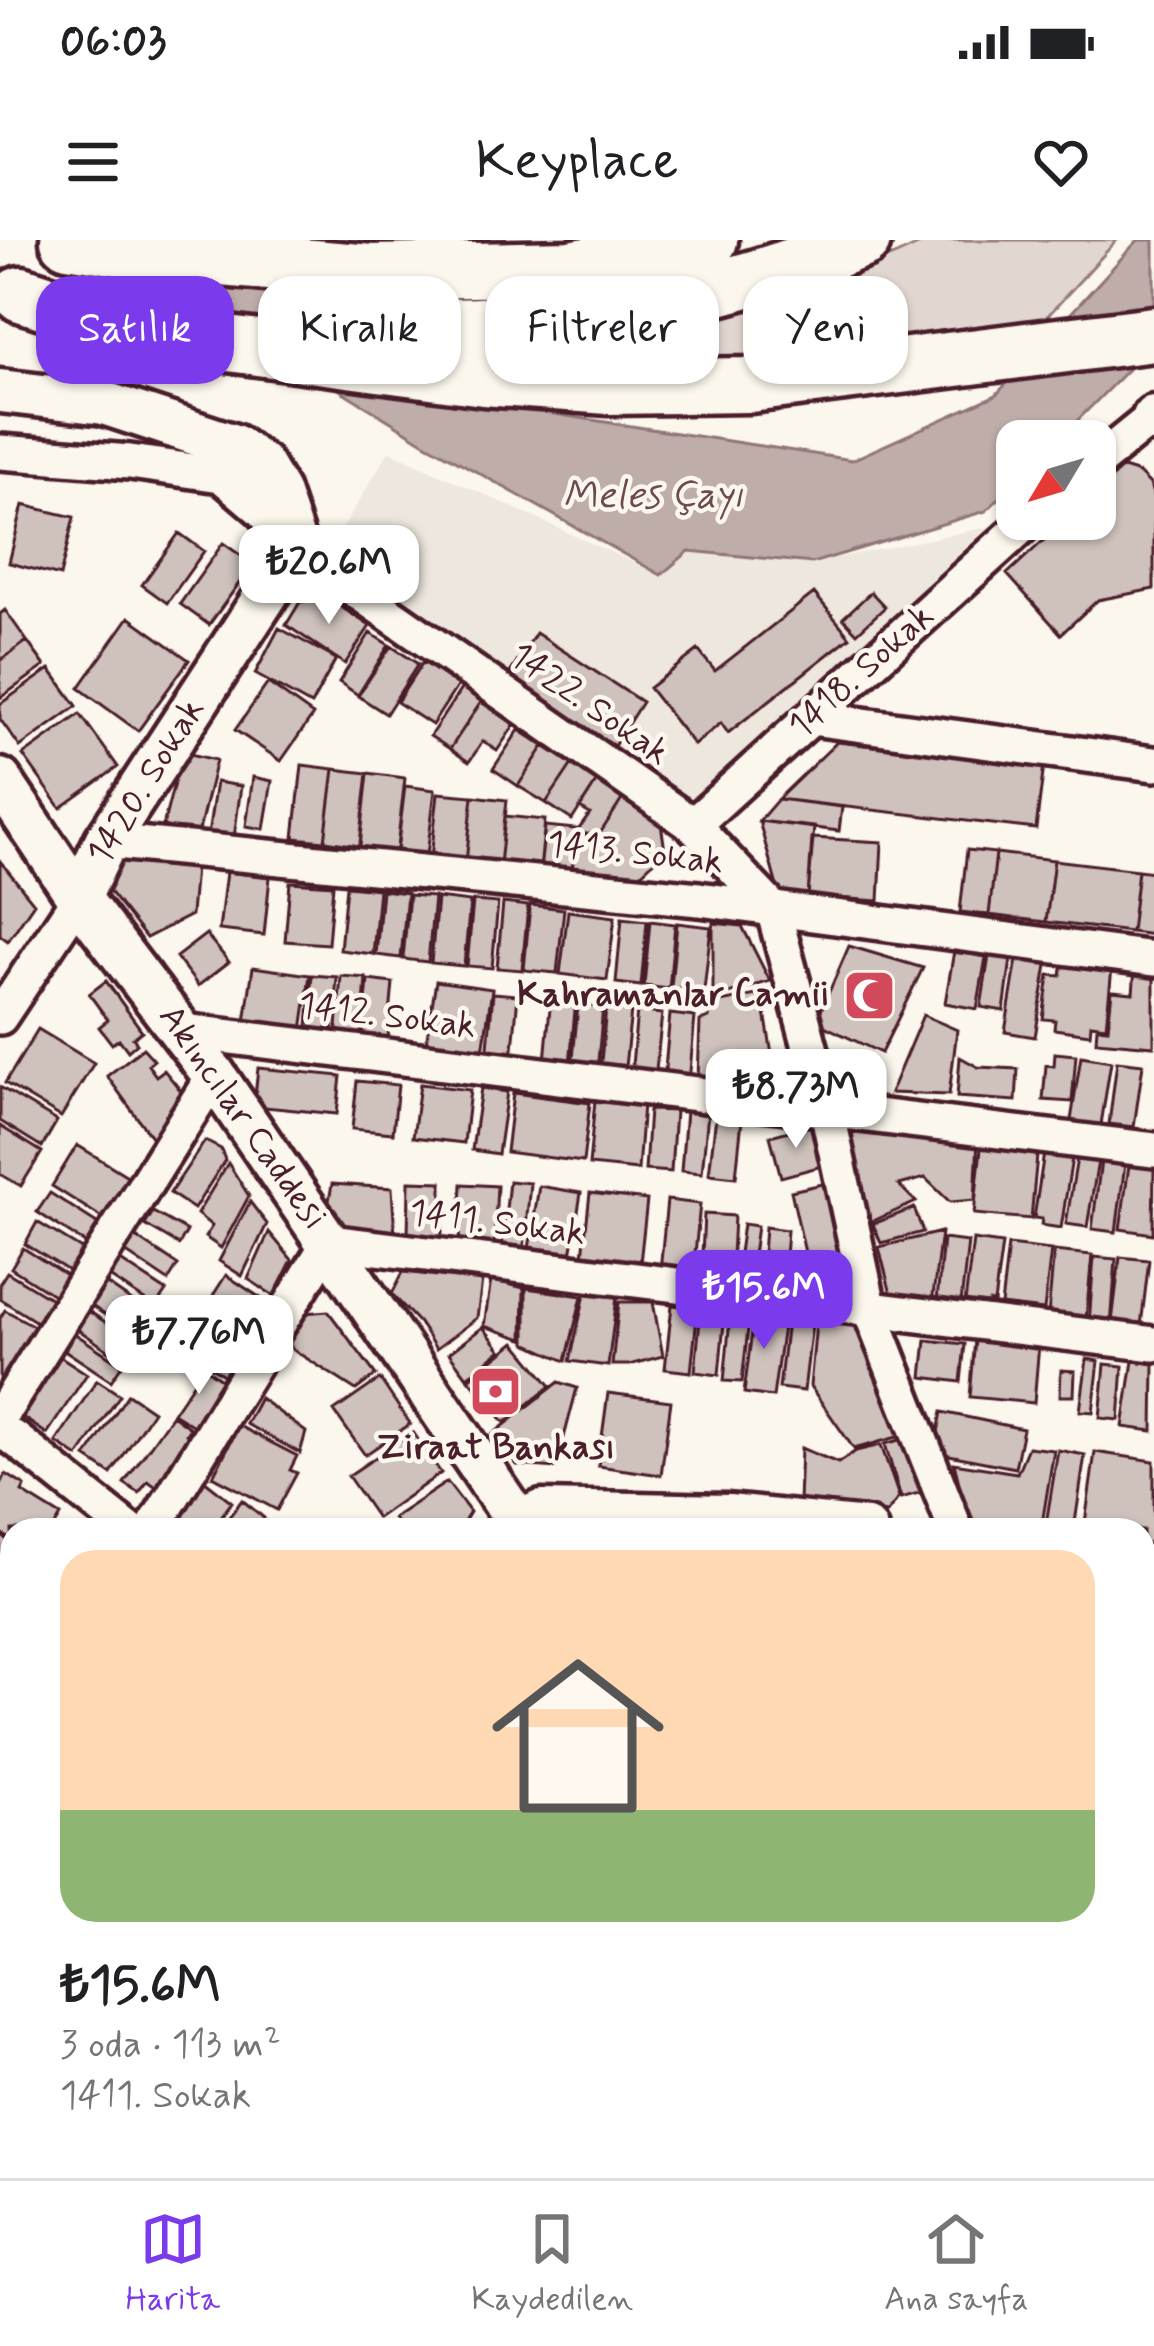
<!DOCTYPE html>
<html lang="tr">
<head>
<meta charset="utf-8">
<style>
  :root { --surface:#fff; --page:#f6f6f6; --text:#202124; --muted:#757577; --line:#e0e0e0; --accent:#7c3aed }
  body { margin:0; font-family:Mynerve,sans-serif; background:var(--page); color:var(--text); height:100vh; display:flex; flex-direction:column; font-size:45px; white-space:nowrap }
  * { box-sizing:border-box; margin:0 }
  p { font-size:39px; color:var(--muted) }
  .icon { flex:none; width:66px; height:66px; fill:none; stroke:currentColor; stroke-width:2; stroke-linecap:round; stroke-linejoin:round }
  .map { position:relative; flex:1; overflow:hidden }
  .sheet { position:absolute; left:0px; top:1278px; width:1155px; height:660px; display:flex; flex-direction:column; background:var(--surface); border-radius:36px 36px 0 0; box-shadow:0 3px 9px #0004 }
  .sheet>* { flex:none }
  .guide { position:absolute; left:36px; top:36px; width:1083px; height:108px; display:flex; gap:24px }
  .needle { width:78px; rotate:232deg }
  .tools { position:absolute; left:996px; top:180px; display:grid; gap:24px }
  .tools a { display:grid; place-items:center; width:120px; height:120px; border-radius:24px; background:var(--surface); box-shadow:0 3px 9px #0004; font-size:60px }
  .price { position:absolute; translate:-50% -102px; padding:0 27px; border-radius:24px; background:#fff; color:#222; font-size:39px; line-height:78px; filter:drop-shadow(0 3px 6px #0008) }
  .price::after { content:''; position:absolute; left:50%; top:72px; width:36px; height:27px; margin-left:-18px; background:inherit; clip-path:polygon(0 0,100% 0,50% 100%) }
  .price.selected { background:var(--accent); color:#fff }
  ul { padding:0; list-style:none }
  li { display:grid; align-content:center; gap:24px; height:636px; padding:0 60px }
  li+li { border-top:3px solid var(--line) }
  li span { display:grid; place-items:center; height:372px; border-radius:36px; color:#555 }
  li>.icon { margin-inline-start:auto }
  span .icon { width:216px; height:216px; fill:#fffc; stroke-width:1 }
  li b { font-size:51px }
  .chip { padding:0 42px; border-radius:36px; background:var(--surface); box-shadow:0 3px 9px #0004; font-size:42px; line-height:108px }
  .chip.selected { background:var(--accent); color:#fff }
  .status { display:flex; justify-content:space-between; align-items:center; height:84px; padding:0 60px; background:var(--surface); direction:ltr }
  .status svg { height:33px; fill:currentColor }
  header { display:flex; justify-content:space-between; align-items:center; height:156px; padding:0 60px; background:var(--surface); font-size:54px; font-weight:600 }
  .tab-bar { display:flex; justify-content:space-around; align-items:center; height:168px; border-top:3px solid var(--line); background:var(--surface); font-size:33px; color:var(--muted) }
  .tab-bar a { display:grid; justify-items:center; gap:6px }
  .tab-bar .selected { color:var(--accent) }
  .map>svg:first-child { display:block }
  .built { fill:#eee7de }
  .green { fill:#e2d7d0; stroke:#967b7e; stroke-width:3 }
  .water { fill:#bfadaa; stroke:#907477; stroke-width:3 }
  .building { fill:#cfc2bc; stroke:#4a1f2b; stroke-width:3 }
  .lines { fill:none; stroke-linecap:round; stroke-linejoin:round }
  .minor-casing { stroke:#4a1f2b; stroke-width:42 }
  .tertiary-casing { stroke:#4a1f2b; stroke-width:51 }
  .trunk-casing { stroke:#4a1f2b; stroke-width:63 }
  .path { stroke:#4a1f2b; stroke-width:6; stroke-dasharray:3 9; stroke-linecap:butt }
  .minor { stroke:#fbf7ec; stroke-width:33 }
  .tertiary { stroke:#fbf7ec; stroke-width:42 }
  .trunk { stroke:#fbf7ec; stroke-width:54 }
  .labels { text-anchor:middle; dominant-baseline:central; stroke-width:9; stroke-linejoin:round; paint-order:stroke }
  .street-label { font-size:36px; fill:#4a1f2b; stroke:#fbf7ec }
  .poi-label { font-size:36px; font-weight:bold; fill:#4a1f2b; stroke:#fbf7ec; text-anchor:end }
  .water-label { font-size:39px; font-style:italic; fill:#6d4a51; stroke:#fbf7ec }
</style>
</head>
<body>
<div class="status"><b>06:03</b><svg viewBox="0 0 49 12"><path d="M0 12V9h3v3zM5 12V6h3v6zM10 12V3h3v9zM15 12V0h3v12zM26 1h20v11H26zM47 4h2v5h-2z"/></svg></div>
<header><svg class="icon" aria-label="menu" viewBox="0 0 24 24"><path d="M4 6h16M4 12h16M4 18h16"/></svg>Keyplace<svg class="icon" aria-label="heart" viewBox="0 0 24 24"><path d="M12 20l-8-8c-3-5 5-10 8-4 3-6 11-1 8 4z"/></svg></header>
<div class="map">
<svg width="1154" height="1938" viewBox="0 0 1154 1938">
  <rect width="100%" height="100%" fill="#fbf7ec"/>
  <filter id="ink" filterUnits="userSpaceOnUse"><feTurbulence type="fractalNoise" baseFrequency=".00833" numOctaves="2"/><feDisplacementMap in="SourceGraphic" scale="24" xChannelSelector="R" yChannelSelector="G"/><feConvolveMatrix kernelMatrix="1 2 1 2 8 2 1 2 1" color-interpolation-filters="sRGB"/></filter>
  <g filter="url(#ink)">
    <path class="built" d="M389 211 660 335 689 310 812 323 988 287 691 563 328 313Z"/>
    <path class="green" d="M929 0H1117L1042 82 782 117 604 121 539 112C672 91 806 59 929 0Z
      M1143 1352H1154V1938H102L108 1926H1143Z"/>
    <path class="water" d="M99 0H279L554 174 852 220 996 155 1138 0H1154V103L1057 201H1017V241L986 271 812 323 689 311 661 335 425 203Z"/>
    <path class="building" d="M1123 228 1139 233 1150 244 1154 258V349L1098 360 1061 394 1007 334 1067 279H1095V253Z
      M23 265 74 277 60 336 9 323Z
      M179 293 204 311 167 363 142 345Z
      M223 303 253 324 209 385 180 364Z
      M871 352 885 367 857 393 843 378Z
      M814 353 850 397 728 493 721 483 694 505 649 448 698 410 715 431Z
      M326 357 370 386 345 424 286 385 300 362Z
      M5 370 27 401 0 421V374Z
      M129 377 189 420 138 491 79 448Z
      M279 388 336 419 311 465 255 434Z
      M370 393 389 405 358 455 339 442Z
      M536 393 642 462 614 506 508 436Z
      M27 401 45 426 0 458V421Z
      M391 406 418 424 386 474 358 456Z
      M423 422 458 445 432 485 397 462Z
      M50 429 77 466 20 507 0 479V464Z
      M268 443 313 475 281 521 235 490Z
      M468 447 479 454 481 462 450 509 430 496 461 449Z
      M481 462 515 484 497 511 483 501 469 522 450 509Z
      M80 474 118 527 61 568 23 515Z
      M519 490 544 506 518 546 493 529Z
      M837 502 1044 525 1036 589 778 559Z
      M544 506 572 524 546 563 518 546Z
      M182 512 216 520 198 595 163 586Z
      M572 524 597 541 572 580 546 563Z
      M302 525 334 529 325 601 294 598Z
      M334 529 368 533 360 606 325 601Z
      M368 533 405 538 396 616 359 612Z
      M253 537 272 541 264 589 246 586Z
      M597 541 623 558 599 595 576 593 590 574 580 568Z
      M216 542 241 546 234 598 208 595Z
      M405 546 435 550 427 615 397 611Z
      M438 553 473 556 466 622 431 618Z
      M473 556 507 560 500 625 466 622Z
      M623 558 661 583 665 611 635 639 572 632 576 593 599 595Z
      M778 559 842 567 839 591 759 581Z
      M505 576 545 580 540 630 500 625Z
      M759 581 814 587 808 656 779 654Z
      M545 586 576 589 572 633 540 630Z
      M812 598 882 602 879 661 808 656Z
      M967 610 996 613 989 675 960 672Z
      M996 613 1054 620 1046 682 989 675Z
      M109 618 195 627 191 675 146 698 100 640Z
      M1054 620 1138 630 1131 692 1046 682Z
      M0 621 34 663 8 701 0 695Z
      M1138 630 1154 632V695L1131 692Z
      M226 632 270 637 264 695 219 690Z
      M290 642 333 645 328 704 285 701Z
      M346 646 379 649 373 714 340 710Z
      M382 650 407 653 401 718 376 715Z
      M409 655 434 657 428 722 403 719Z
      M437 658 470 662 464 726 431 723Z
      M473 661 498 663 492 728 467 726Z
      M503 663 528 666 522 730 497 728Z
      M530 665 564 669 557 733 524 730Z
      M568 671 615 677 607 740 560 734Z
      M622 678 647 681 641 746 616 743Z
      M650 681 675 684 669 749 644 746Z
      M677 683 711 687 704 751 671 747Z
      M713 683 742 686 770 741 713 759Z
      M206 694 229 722 198 746 176 717Z
      M849 706 923 728 881 813 816 782Z
      M954 711 986 717 977 769 945 763Z
      M1018 713 1048 719 1035 797 1005 792Z
      M989 716 1011 719 1004 771 981 767Z
      M1063 722 1112 728 1106 786 1091 784 1090 794 1054 789 1055 780 1043 779 1049 735 1061 736Z
      M253 727 310 735 301 797 244 789Z
      M1135 729 1154 731V806L1096 801 1097 787 1108 788 1112 751 1133 753Z
      M312 735 337 737 332 802 307 799Z
      M341 736 366 738 361 803 336 801Z
      M368 740 393 743 387 808 362 805Z
      M106 741 142 791 133 798 137 803 128 811 119 799 112 804 99 787 108 780 89 754Z
      M436 741 492 749 482 818 425 809Z
      M493 753 518 755 512 820 487 818Z
      M762 754 776 839 770 849 698 839 700 781 709 778 710 764Z
      M551 757 576 759 570 824 545 821Z
      M578 765 603 767 597 832 572 830Z
      M606 768 631 771 624 836 600 833Z
      M637 771 662 774 655 839 631 836Z
      M670 774 695 777 689 842 664 840Z
      M923 775 957 790 949 855 890 853Z
      M38 789 94 823 61 877 5 843Z
      M143 808 154 820 148 825 156 836 164 830 186 857 154 901 107 836Z
      M1055 813 1076 815 1072 862 1043 860 1046 825 1054 826Z
      M1081 816 1111 821 1100 891 1070 887Z
      M960 817 978 827 1018 829 1016 861 957 857Z
      M1117 821 1143 824 1134 887 1109 884Z
      M258 828 341 836 337 874 254 866Z
      M357 841 398 845 393 893 352 889Z
      M420 844 470 850 464 903 413 897Z
      M0 847 57 881 42 907 0 881Z
      M481 848 507 852 498 914 472 910Z
      M513 853 590 863 583 922 506 912Z
      M595 860 643 864 638 930 589 925Z
      M649 870 675 871 671 932 645 930Z
      M686 871 708 873 702 933 681 931Z
      M716 876 742 879 736 937 709 934Z
      M811 885 822 926 781 937 770 896Z
      M0 886 42 912 21 946 0 934Z
      M841 888 978 899 975 960 950 962 925 938 899 945 916 962 866 984Z
      M982 899 1038 905 1031 979 974 974Z
      M205 901 221 909 225 920 194 969 170 953Z
      M77 905 129 937 104 979 52 946Z
      M1044 913 1072 918 1061 988 1041 985 1042 979 1034 978Z
      M1077 918 1098 921 1087 987 1066 984Z
      M1101 921 1125 924 1116 992 1092 989Z
      M228 923 249 956 221 1008 205 997 212 986 197 974Z
      M1129 925 1154 928 1153 994 1120 989Z
      M409 941 442 942V1001L408 1000Z
      M509 941 530 943 524 1010 502 1008Z
      M827 943 844 1022 809 1030 791 951Z
      M332 944 392 948 395 996 350 994 328 966Z
      M462 944 497 946 494 1004 459 1002Z
      M539 946 581 953 570 1022 528 1015Z
      M50 953 100 985 88 1005 37 972Z
      M590 953 647 960 640 1023 583 1016Z
      M667 960 700 964 693 1034 660 1031Z
      M250 962 267 984 242 1036 219 1021Z
      M914 968 923 992 881 1003 873 984Z
      M153 972 187 991 179 1005 145 985Z
      M704 974 734 976 731 1038 701 1036Z
      M37 982 85 1011 72 1033 25 1004Z
      M743 984 757 986 750 1037 736 1035Z
      M765 987 787 990 783 1043 761 1042Z
      M269 992 292 1020 274 1056 248 1039Z
      M941 992 932 1064 892 1058 879 1007Z
      M133 995 178 1025 168 1041 122 1010Z
      M943 999 968 1002 961 1063 937 1060Z
      M973 1000 1002 1004 994 1063 989 1062 988 1070 971 1067 972 1063 965 1062Z
      M1008 1005 1051 1010 1044 1070 1001 1065Z
      M23 1008 71 1038 58 1058 11 1028Z
      M1054 1011 1092 1015 1086 1079 1048 1075Z
      M1094 1017 1116 1019 1111 1086 1089 1084Z
      M1120 1017 1149 1020 1141 1086 1112 1082Z
      M116 1018 166 1051 155 1067 105 1034Z
      M7 1032 58 1063 43 1086 0 1059V1043Z
      M403 1032 482 1041 477 1078 436 1109 419 1083 392 1054Z
      M226 1035 274 1067 259 1089 212 1057Z
      M101 1040 152 1075 137 1097 86 1062Z
      M491 1040 524 1048 523 1099 484 1086Z
      M526 1048 582 1056 566 1121 526 1103Z
      M585 1054 617 1057 608 1126 570 1121Z
      M208 1062 255 1093 241 1115 193 1084Z
      M619 1062H653L663 1116 629 1125H612Z
      M672 1065 698 1068 691 1132 665 1129Z
      M84 1068 137 1103 125 1122 73 1086Z
      M755 1068 785 1072 773 1157 744 1153Z
      M701 1069 725 1072 719 1135 695 1132Z
      M731 1069 750 1071 742 1142 724 1141Z
      M5 1070 43 1091 0 1150V1078Z
      M328 1071 376 1135 356 1150 292 1109 287 1096 304 1073Z
      M788 1073 813 1076 804 1151 779 1148Z
      M817 1073 866 1077 908 1194 854 1209 810 1146Z
      M483 1087 501 1110 467 1137 449 1113Z
      M68 1089 122 1125 111 1141 57 1105Z
      M193 1091 239 1121 228 1138 182 1108Z
      M975 1099 1039 1104 1034 1163 970 1157Z
      M926 1100 965 1104 961 1142 922 1137Z
      M515 1102 551 1146 505 1183 469 1139Z
      M52 1111 87 1134 47 1194 12 1170Z
      M1087 1119 1099 1121 1093 1172 1080 1171Z
      M1133 1121 1154 1124 1153 1191 1123 1187Z
      M1105 1124 1123 1126 1119 1180 1100 1178Z
      M204 1127 225 1142 195 1187 173 1173Z
      M1061 1130 1075 1131 1074 1156H1060Z
      M380 1139 410 1184 365 1215 334 1171Z
      M97 1140 120 1155 78 1217 56 1202Z
      M559 1142 577 1148 556 1228 517 1225 493 1194Z
      M608 1153 671 1161 661 1235 598 1226Z
      M128 1154 153 1171 111 1234 86 1217Z
      M260 1158 306 1192 300 1213 246 1184Z
      M942 1172 1023 1189 1015 1228 934 1212Z
      M172 1175 190 1188 186 1194 197 1201 162 1251 148 1241 139 1253 124 1243Z
      M239 1186 297 1216 290 1230 297 1233 277 1270 213 1236Z
      M413 1192 441 1233 377 1278 348 1236Z
      M910 1197 926 1251 901 1258 885 1204Z
      M881 1205 899 1257 887 1273 799 1262 801 1208 838 1223 856 1211Z
      M1028 1207 1054 1210 1041 1290 969 1283 954 1223 1017 1233Z
      M1058 1210 1085 1215 1074 1290H1045Z
      M1095 1212 1154 1221V1305L1143 1303V1290H1084Z
      M6 1234 25 1246 22 1252 61 1276 55 1286 63 1290H12V1300L0 1293V1244Z
      M199 1236 232 1262 211 1290H169Z
      M447 1242 470 1272 459 1290H400L393 1278Z
      M242 1260 264 1278 254 1290H219Z
      M0 1295 12 1303V1382L0 1401Z
      M4 1494 12 1499V1535L0 1527V1500Z
      M0 1531 12 1538V1570L0 1563Z
      M0 1564 12 1571V1608L8 1615 0 1610Z
      M1143 1566 1154 1567V1613L1143 1612Z"/>
    <g class="lines">
      <defs>
        <path id="minor" d="M0 212 130 222 221 235 262 270 296 309 693 585 773 669 827 870 870 1071 956 1290
          M1095 224 1153 177
          M811 478 1154 524
          M693 585 1030 279
          M106 601 699 659 1154 719
          M0 777 79 658
          M183 791 1154 910
          M0 1177 214 835
          M0 1191 15 1199 129 1290
          M152 1290 329 1002 1154 1104
          M0 1444 12 1425
          M0 1789 12 1770"/>
        <path id="tertiary" d="M0 151 104 163 234 206 261 225 277 252 296 309 106 601 79 658
          M1154 177V181
          M0 540 79 658 214 835 518 1282 533 1290
          M509 1290 518 1282 542 1272 728 1276 866 1290
          M1143 1334 1154 1336
          M81 1938 87 1926"/>
        <path id="trunk" d="M68 0 151 13 371 32 570 28 671 10 710 0
          M21 54 93 77 161 95 484 138 609 147 750 145 1154 94
          M295 80C496 99 674 75 863 0"/>
      </defs>
      <use href="#minor" class="minor-casing"/>
      <use href="#tertiary" class="tertiary-casing"/>
      <use href="#trunk" class="trunk-casing"/>
      <path class="path" d="M1143 1480 1154 1481
        M1143 1765 1154 1767
        M764 1926 765 1938
        M247 1938 255 1926"/>
      <use href="#minor" class="minor"/>
      <use href="#tertiary" class="tertiary"/>
      <use href="#trunk" class="trunk"/>
    </g>
  </g>
  <defs>
    <symbol id="mosque-square" viewBox="-11 -11 22 22"><rect x="-9" y="-9" width="18" height="18" rx="4" fill="#d1495b" stroke="#fbf7ec"/><path d="M3.5-4.9A6 6 0 1 0 3.5 4.9A5 5 0 1 1 3.5-4.9Z" fill="#fff"/></symbol>
    <symbol id="bank-square" viewBox="-11 -11 22 22"><rect x="-9" y="-9" width="18" height="18" rx="4" fill="#d1495b" stroke="#fbf7ec"/><path d="M-6-4H6V4H-6ZM0-2.3a2.3 2.3 0 1 0 0 4.6a2.3 2.3 0 1 0 0-4.6Z" fill="#fff"/></symbol>
  </defs>
  <g fill-rule="evenodd">
    <use href="#mosque-square" x="840" y="726" width="59" height="59"/>
    <use href="#bank-square" x="466" y="1122" width="59" height="59"/>
  </g>
  <g class="labels">
    <g class="street-label">
      <text transform="translate(862 432) rotate(-42)">1418. Sokak</text>
      <text transform="translate(589 465) rotate(35)">1422. Sokak</text>
      <text transform="translate(147 542) rotate(-58)">1420. Sokak</text>
      <text transform="translate(635 614) rotate(6)">1413. Sokak</text>
      <text transform="translate(387 777) rotate(7)">1412. Sokak</text>
      <text transform="translate(242 878) rotate(55)">Akıncılar Caddesi</text>
      <text transform="translate(497 984) rotate(7)">1411. Sokak</text>
    </g>
    <g class="poi-label">
      <text x="830" y="755">Kahramanlar Camii</text>
      <text x="496" y="1208" text-anchor="middle">Ziraat Bankası</text>
    </g>
    <g class="water-label">
      <text x="653" y="256">Meles Çayı</text>
    </g>
  </g>
</svg>
<div class="tools">
<a><svg class="needle" viewBox="-14 -14 28 28"><path d="M0-13l5 13h-10z" fill="#e53935"/><path d="M0 13l5-13h-10z" fill="#757577"/></svg></a>
</div>
<b class="price" style="left:329px;top:387px">₺20.6M</b>
<b class="price" style="left:796px;top:911px">₺8.73M</b>
<b class="price selected" style="left:764px;top:1112px">₺15.6M</b>
<b class="price" style="left:199px;top:1157px">₺7.76M</b>
<div class="guide">
<a class="chip selected">Satılık</a>
<a class="chip">Kiralık</a>
<a class="chip">Filtreler</a>
<a class="chip">Yeni</a>
</div>
<section class="sheet">
<ul>
<li><span style="background:linear-gradient(#ffd9b3 70%,#8fb573 0)"><svg class="icon" aria-label="home" viewBox="0 0 24 24"><path d="M3 11l9-7 9 7M6 9v11h12V9"/></svg></span><div><b>₺15.6M</b><p>3 oda · 113 m²</p><p>1411. Sokak</p></div></li>
</ul>
</section>
</div>
<nav class="tab-bar">
<a class="selected"><svg class="icon" aria-label="map" viewBox="0 0 24 24"><path d="M3 6l6-2 6 2 6-2v14l-6 2-6-2-6 2zM9 4v14M15 6v14"/></svg>Harita</a>
<a><svg class="icon" aria-label="saved" viewBox="0 0 24 24"><path d="M7 4h10v16l-5-4-5 4z"/></svg>Kaydedilen</a>
<a><svg class="icon" aria-label="home" viewBox="0 0 24 24"><path d="M3 11l9-7 9 7M6 9v11h12V9"/></svg>Ana sayfa</a>
</nav>
</body>
</html>
